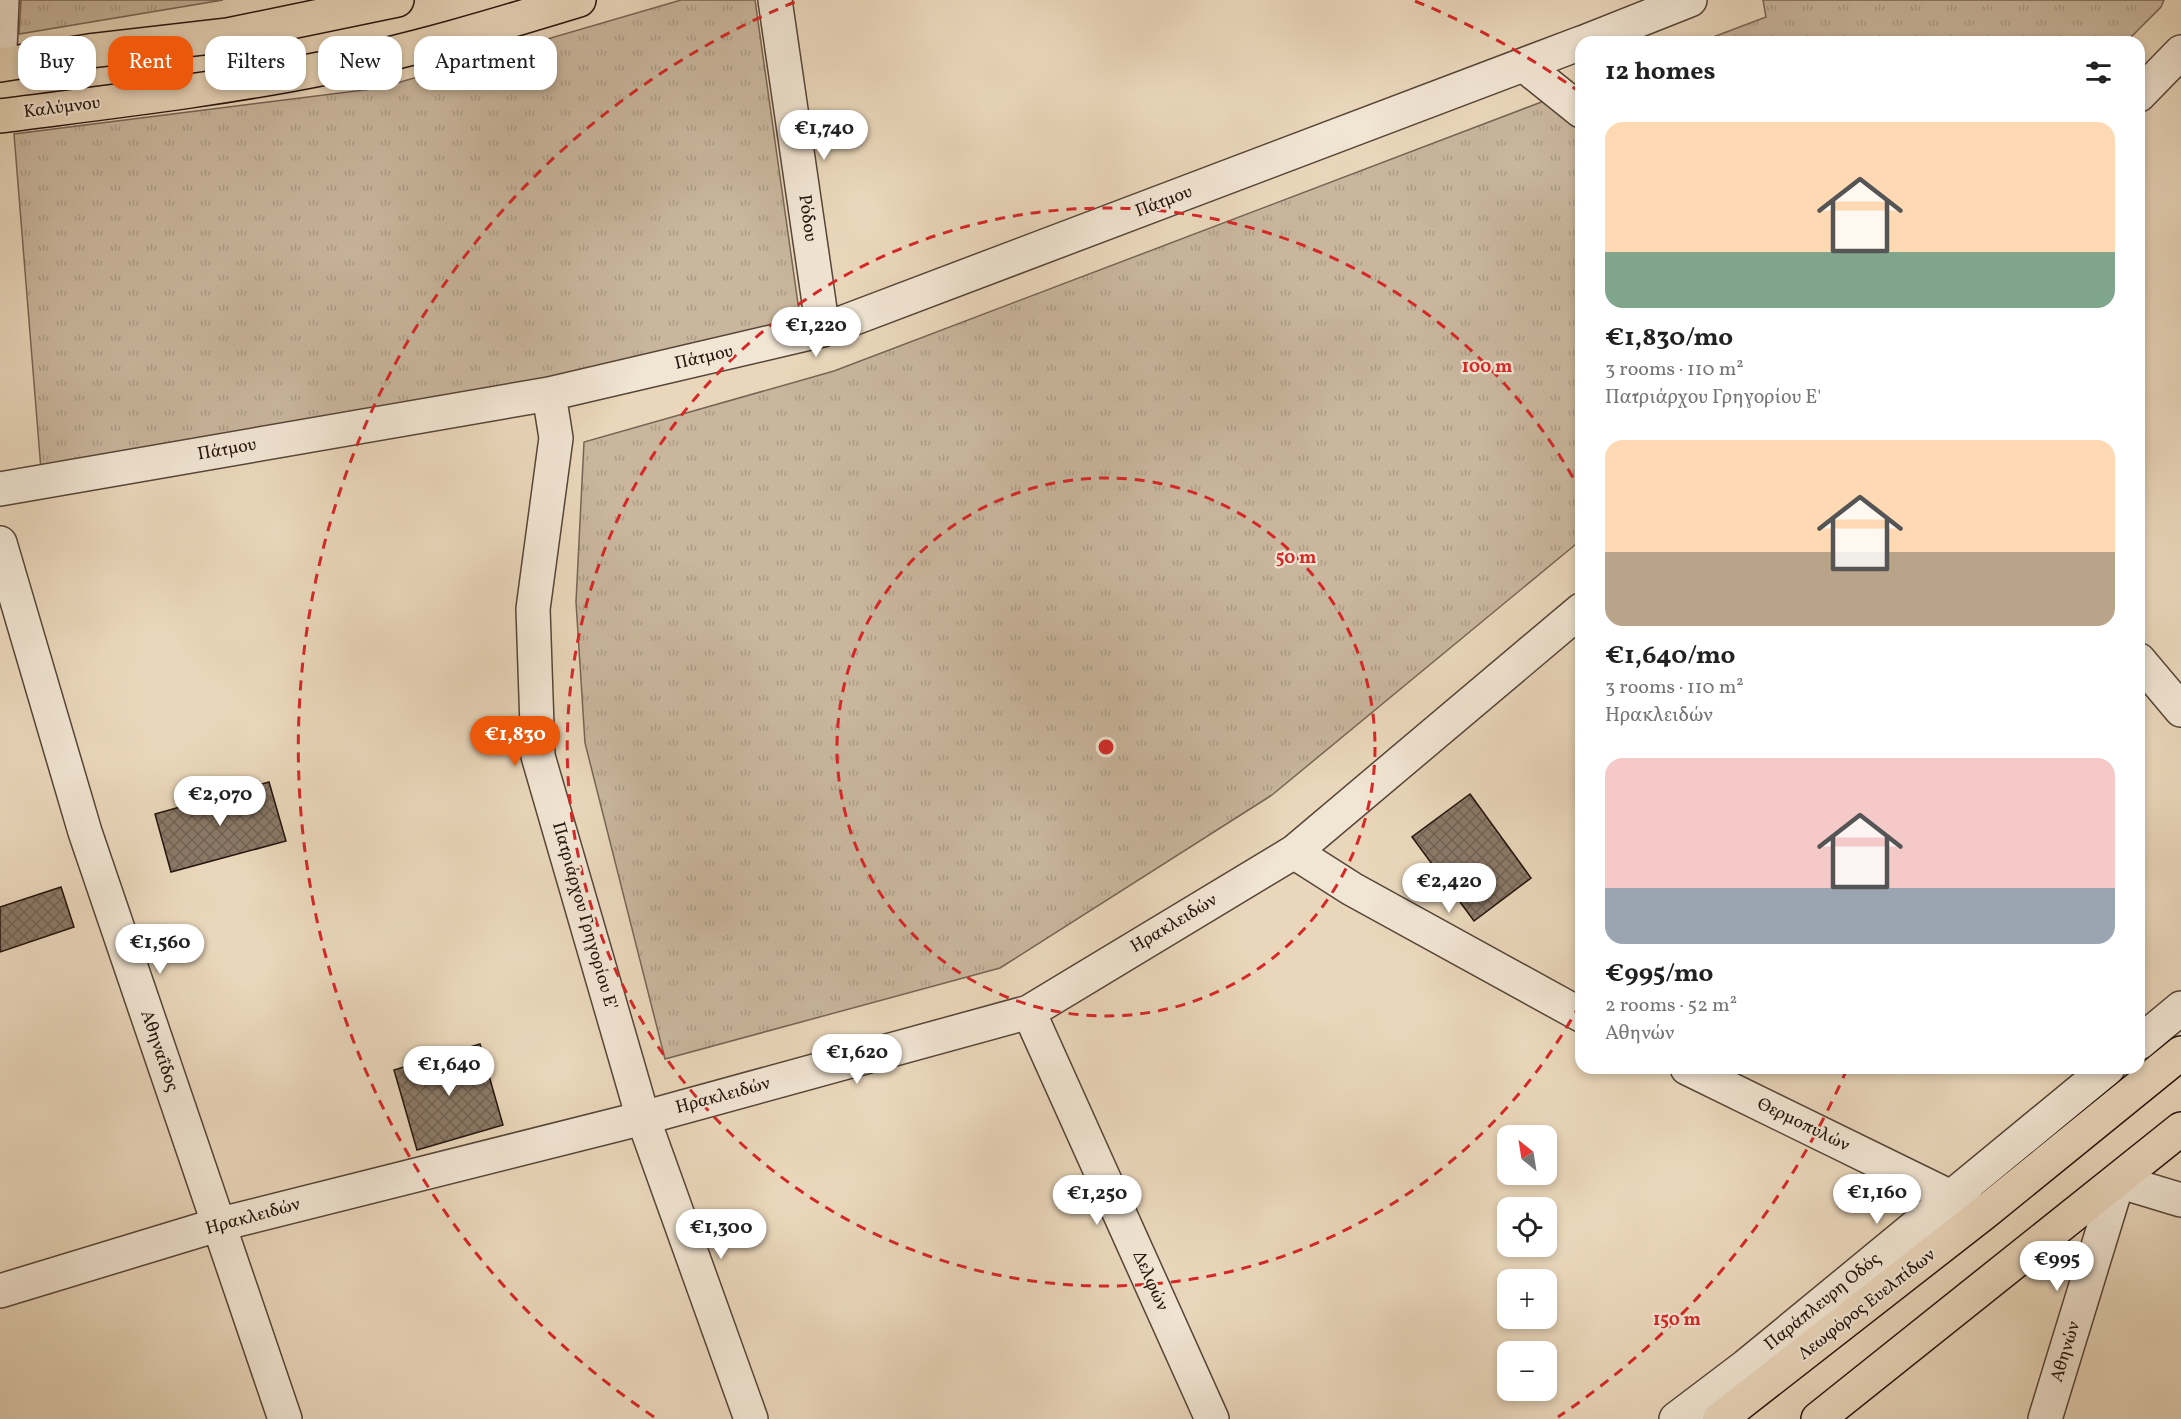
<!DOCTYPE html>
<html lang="en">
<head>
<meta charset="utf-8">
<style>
  :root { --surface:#fff; --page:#f2f2f2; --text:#222; --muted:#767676; --accent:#ea580c }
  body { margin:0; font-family:Vollkorn,serif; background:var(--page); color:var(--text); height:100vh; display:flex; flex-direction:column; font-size:22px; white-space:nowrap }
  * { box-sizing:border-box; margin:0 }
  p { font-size:20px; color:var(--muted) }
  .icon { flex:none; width:33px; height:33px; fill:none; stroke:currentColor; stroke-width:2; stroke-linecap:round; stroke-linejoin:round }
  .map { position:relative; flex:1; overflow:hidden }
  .side { position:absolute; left:1575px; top:36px; width:570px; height:1038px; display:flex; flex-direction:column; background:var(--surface); border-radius:18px; box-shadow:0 3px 9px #0003 }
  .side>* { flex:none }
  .banner { position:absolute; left:18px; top:36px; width:570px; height:54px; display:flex; gap:12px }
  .needle { width:39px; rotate:330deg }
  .controls { position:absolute; left:1497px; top:1125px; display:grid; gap:12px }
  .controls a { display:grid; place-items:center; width:60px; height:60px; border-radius:12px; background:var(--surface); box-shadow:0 3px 9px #0003; font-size:30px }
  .price { position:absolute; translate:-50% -51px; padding:0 14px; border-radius:21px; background:#fff; color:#222; font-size:20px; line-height:39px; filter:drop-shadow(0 2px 3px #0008) }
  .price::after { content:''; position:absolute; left:50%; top:36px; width:18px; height:14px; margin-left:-9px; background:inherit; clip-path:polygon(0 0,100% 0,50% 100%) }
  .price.active { background:var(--accent); color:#fff }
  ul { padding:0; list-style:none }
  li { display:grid; align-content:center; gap:12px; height:318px; padding:0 30px }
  li span { display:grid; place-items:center; height:186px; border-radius:18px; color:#555 }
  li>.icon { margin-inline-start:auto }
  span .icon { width:108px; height:108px; fill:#fffc; stroke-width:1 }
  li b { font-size:26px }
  h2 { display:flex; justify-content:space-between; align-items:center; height:72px; padding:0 30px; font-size:26px }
  .pill { padding:0 21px; border-radius:18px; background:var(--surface); box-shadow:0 3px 9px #0003; font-size:21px; line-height:54px }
  .pill.active { background:var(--accent); color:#fff }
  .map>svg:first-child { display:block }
  .grass { fill:url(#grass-tufts); stroke:#776555; stroke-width:1.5 }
  .building { fill:url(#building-cross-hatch); stroke:#25140d; stroke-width:1.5 }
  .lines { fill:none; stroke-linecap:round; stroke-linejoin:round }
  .minor-casing { stroke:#564538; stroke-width:36 }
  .major-casing { stroke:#25140d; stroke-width:36 }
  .minor { stroke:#f1e5d3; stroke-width:33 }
  .major { stroke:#ead7bb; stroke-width:33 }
  .ring { fill:none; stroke:#d62828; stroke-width:3; stroke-dasharray:10 8 }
  .labels { text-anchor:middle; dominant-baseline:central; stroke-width:4.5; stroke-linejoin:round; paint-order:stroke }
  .street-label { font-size:18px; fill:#25140d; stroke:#f1e5d3 }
  .centre { fill:#d62828; stroke:#f1e5d3; stroke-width:3 }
  .ring-label { font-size:18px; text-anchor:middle; font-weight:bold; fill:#d62828; stroke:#f1e5d3; stroke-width:4.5; stroke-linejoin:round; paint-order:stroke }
</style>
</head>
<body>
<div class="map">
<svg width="2181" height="1419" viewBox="0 0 2181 1419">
  <defs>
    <pattern id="grass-tufts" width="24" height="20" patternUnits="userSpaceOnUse" patternTransform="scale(1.5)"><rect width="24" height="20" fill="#c9b69d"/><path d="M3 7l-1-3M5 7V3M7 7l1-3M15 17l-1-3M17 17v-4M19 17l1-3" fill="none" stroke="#ac9c86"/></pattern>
    <pattern id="building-cross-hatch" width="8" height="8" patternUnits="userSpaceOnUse" patternTransform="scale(1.5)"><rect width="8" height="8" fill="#8b7967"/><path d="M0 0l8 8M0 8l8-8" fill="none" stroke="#716253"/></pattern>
  </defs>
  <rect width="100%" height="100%" fill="#ead7bb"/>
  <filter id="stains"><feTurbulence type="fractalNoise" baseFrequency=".00333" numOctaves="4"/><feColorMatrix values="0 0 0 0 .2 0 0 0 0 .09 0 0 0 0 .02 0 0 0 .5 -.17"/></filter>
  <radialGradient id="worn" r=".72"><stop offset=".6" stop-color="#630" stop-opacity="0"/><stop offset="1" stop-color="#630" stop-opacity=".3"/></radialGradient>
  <path class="grass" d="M21 0H223L19 34Z
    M681 0H755L800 318 538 388 41 470 14 134 380 88Z
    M1763 0H2164L2161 7 2126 42H1700L1766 17Z
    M1581 87V540L1272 795 1000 968 665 1059 585 743 576 602 584 442 834 371Z"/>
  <path class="building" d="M269 782 286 841 171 872 155 814Z
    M1470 794 1531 878 1474 921 1412 837Z
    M61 887 74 927 0 952V907Z
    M480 1044 503 1125 417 1150 394 1070Z"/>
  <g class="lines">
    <defs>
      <path id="minor" d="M775 0 823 330
        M1584 42 1690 0
        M0 49 2 0
        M1525 66 1581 111
        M2139 95 2181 52
        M549 394 556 438 533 609 538 756 643 1118 751 1419
        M0 489 549 394 823 330 1581 43
        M0 543 85 832 285 1419
        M2139 660 2181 710
        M1294 852 1352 889 1581 1015
        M1029 1012 1212 1419
        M2139 1043 2181 1008
        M1687 1068 1969 1206
        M0 1291 217 1225 643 1118 1029 1012 1294 852 1581 610
        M1676 1419 1746 1366 2108 1068
        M2045 1419 2118 1181 2181 1200"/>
      <path id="major" d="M0 65 89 51 228 35 397 0
        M0 116C107 102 214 90 320 69 408 52 494 26 579 0
        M1720 1419 1984 1213 2181 1053
        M1818 1419 2181 1129"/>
    </defs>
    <use href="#minor" class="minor-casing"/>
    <use href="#major" class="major-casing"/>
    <use href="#minor" class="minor"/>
    <use href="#major" class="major"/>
  </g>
  <g class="ring">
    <circle cx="1106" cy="747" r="269"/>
    <path d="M1580 1004A539 539 0 1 1 1580 490"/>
    <path d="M1847 1069A808 808 0 0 1 1558 1417M654 1417A808 808 0 0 1 797 1M1415 1A808 808 0 0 1 1581 93"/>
  </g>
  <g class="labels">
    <g class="street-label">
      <text transform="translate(62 108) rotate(-7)">Καλύμνου</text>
      <text transform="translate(1164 202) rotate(-21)">Πάτμου</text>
      <text transform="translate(807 218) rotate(82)">Ρόδου</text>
      <text transform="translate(704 358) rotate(-13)">Πάτμου</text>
      <text transform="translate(227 450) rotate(-10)">Πάτμου</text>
      <text transform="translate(584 916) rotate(74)">Πατριάρχου Γρηγορίου Ε'</text>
      <text transform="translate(1174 924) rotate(-31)">Ηρακλειδών</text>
      <text transform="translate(159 1051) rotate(71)">Αθηναΐδος</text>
      <text transform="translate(723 1096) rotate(-15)">Ηρακλειδών</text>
      <text transform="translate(1803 1125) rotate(26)">Θερμοπυλών</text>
      <text transform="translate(253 1217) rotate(-15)">Ηρακλειδών</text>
      <text transform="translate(1150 1281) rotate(66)">Δελφών</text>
      <text transform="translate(1823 1302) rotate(-39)">Παράπλευρη Οδός</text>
      <text transform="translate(1867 1305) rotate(-38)">Λεωφόρος Ευελπίδων</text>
      <text transform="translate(2066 1352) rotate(-73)">Αθηνών</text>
    </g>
  </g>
  <circle cx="1106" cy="747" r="9" class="centre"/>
  <g class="ring-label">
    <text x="1487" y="372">100 m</text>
    <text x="1296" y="563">50 m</text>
    <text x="1677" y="1325">150 m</text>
  </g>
  <rect width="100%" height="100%" filter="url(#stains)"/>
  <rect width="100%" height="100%" fill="url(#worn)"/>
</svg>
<div class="controls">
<a><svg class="needle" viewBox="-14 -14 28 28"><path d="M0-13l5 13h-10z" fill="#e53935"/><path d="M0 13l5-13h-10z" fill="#767676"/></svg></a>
<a><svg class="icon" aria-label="locate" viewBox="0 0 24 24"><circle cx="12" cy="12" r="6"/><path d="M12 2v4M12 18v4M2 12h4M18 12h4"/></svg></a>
<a>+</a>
<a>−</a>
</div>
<b class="price" style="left:824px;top:161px">€1,740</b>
<b class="price" style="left:816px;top:358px">€1,220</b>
<b class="price active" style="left:515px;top:767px">€1,830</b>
<b class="price" style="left:220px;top:827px">€2,070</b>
<b class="price" style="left:1449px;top:914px">€2,420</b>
<b class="price" style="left:160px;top:975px">€1,560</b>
<b class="price" style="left:857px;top:1085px">€1,620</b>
<b class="price" style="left:449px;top:1097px">€1,640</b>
<b class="price" style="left:1877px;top:1225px">€1,160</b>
<b class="price" style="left:1097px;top:1226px">€1,250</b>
<b class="price" style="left:721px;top:1260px">€1,300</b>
<b class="price" style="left:2057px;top:1292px">€995</b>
<div class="banner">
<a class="pill">Buy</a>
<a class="pill active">Rent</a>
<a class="pill">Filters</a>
<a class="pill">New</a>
<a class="pill">Apartment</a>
</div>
<section class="side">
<h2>12 homes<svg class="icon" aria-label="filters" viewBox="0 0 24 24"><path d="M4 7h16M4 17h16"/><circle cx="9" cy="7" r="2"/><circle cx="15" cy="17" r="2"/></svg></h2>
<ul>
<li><span style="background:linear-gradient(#ffd9b3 70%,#7fa58c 0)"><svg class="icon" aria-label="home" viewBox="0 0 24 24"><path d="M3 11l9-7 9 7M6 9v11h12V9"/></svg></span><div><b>€1,830/mo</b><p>3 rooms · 110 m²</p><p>Πατριάρχου Γρηγορίου Ε'</p></div></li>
<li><span style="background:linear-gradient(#ffd9b3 60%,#b9a48a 0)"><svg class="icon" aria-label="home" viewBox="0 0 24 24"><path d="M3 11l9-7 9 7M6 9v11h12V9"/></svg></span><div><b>€1,640/mo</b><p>3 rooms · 110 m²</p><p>Ηρακλειδών</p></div></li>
<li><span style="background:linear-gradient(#f6c9c9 70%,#9aa5b1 0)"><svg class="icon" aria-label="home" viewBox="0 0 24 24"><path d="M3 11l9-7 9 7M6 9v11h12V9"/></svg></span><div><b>€995/mo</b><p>2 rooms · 52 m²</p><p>Αθηνών</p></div></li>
</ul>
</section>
</div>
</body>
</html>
